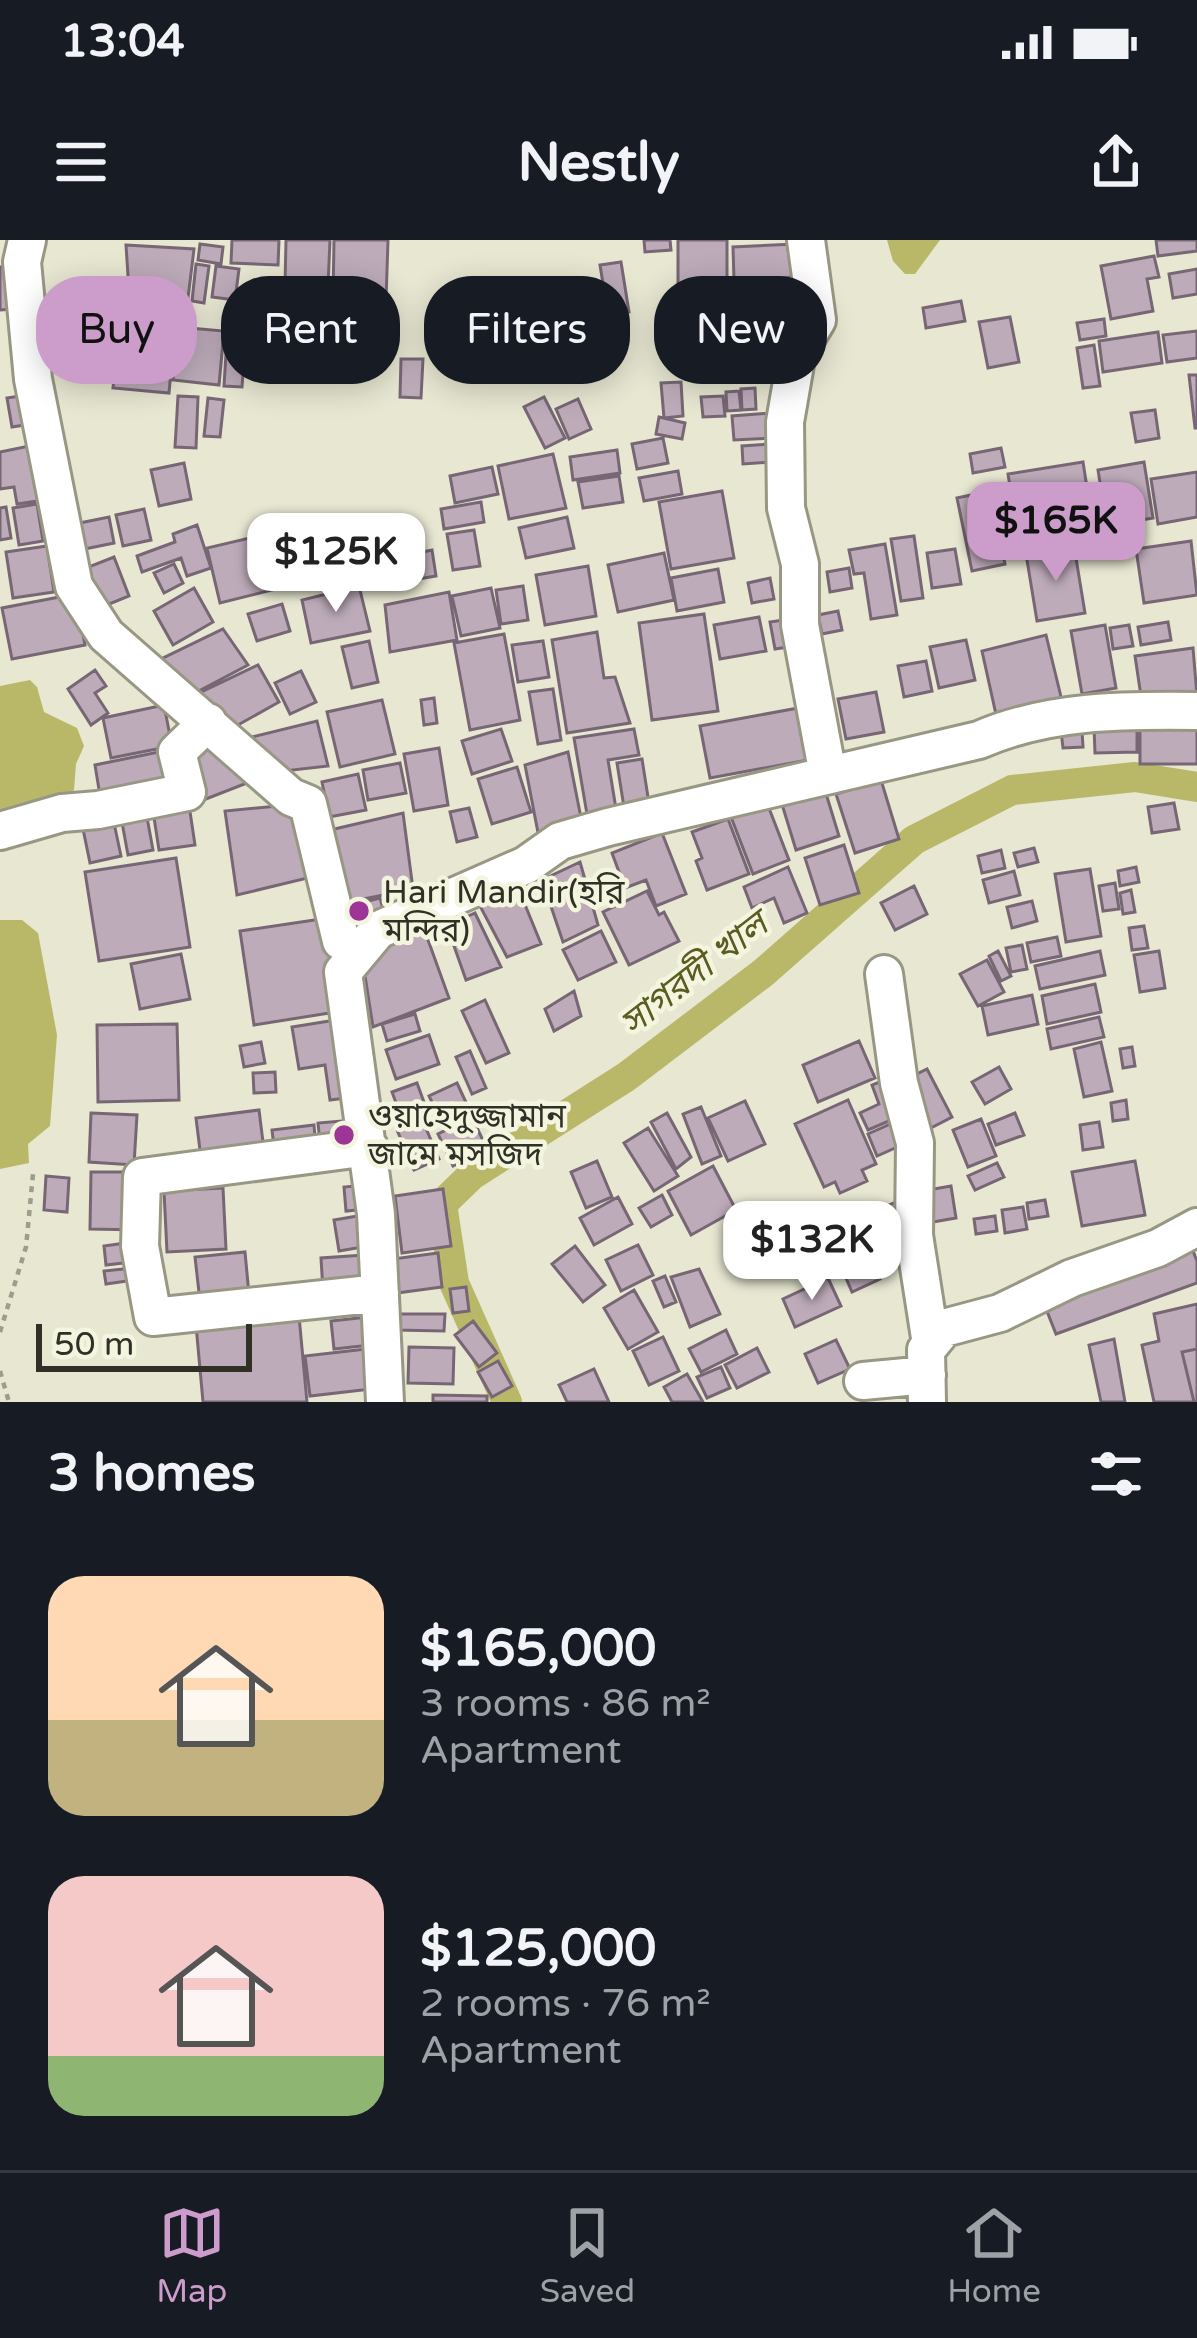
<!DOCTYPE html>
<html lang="en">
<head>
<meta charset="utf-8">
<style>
  :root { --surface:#171b24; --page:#242831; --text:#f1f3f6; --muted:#9ea1a6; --line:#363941; --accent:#cc9dca }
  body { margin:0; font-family:"Varela Round","Noto Sans Bengali",sans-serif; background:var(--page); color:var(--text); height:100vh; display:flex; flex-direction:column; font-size:45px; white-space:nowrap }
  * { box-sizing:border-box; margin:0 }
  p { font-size:39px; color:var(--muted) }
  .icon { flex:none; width:66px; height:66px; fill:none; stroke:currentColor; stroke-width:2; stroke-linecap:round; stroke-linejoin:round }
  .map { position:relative; height:1162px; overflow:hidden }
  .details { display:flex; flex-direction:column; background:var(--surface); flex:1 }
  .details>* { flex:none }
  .hud { position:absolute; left:36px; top:36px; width:1125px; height:108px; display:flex; gap:24px }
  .scale { position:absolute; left:36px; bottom:30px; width:216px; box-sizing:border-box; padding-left:12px; border:6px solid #303027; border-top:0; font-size:33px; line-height:42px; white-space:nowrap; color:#303027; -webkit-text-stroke:9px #f4f5df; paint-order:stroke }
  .price { position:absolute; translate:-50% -102px; padding:0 27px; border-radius:24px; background:#fff; color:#222; font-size:39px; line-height:78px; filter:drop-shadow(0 3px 6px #0008) }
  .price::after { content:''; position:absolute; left:50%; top:72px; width:36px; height:27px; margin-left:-18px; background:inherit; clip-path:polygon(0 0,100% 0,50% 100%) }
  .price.on { background:var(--accent); color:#111 }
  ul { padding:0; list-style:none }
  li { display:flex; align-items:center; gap:36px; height:300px; padding:0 48px }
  li span { display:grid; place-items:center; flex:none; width:336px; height:240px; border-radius:36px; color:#555 }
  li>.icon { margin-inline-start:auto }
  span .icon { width:144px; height:144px; fill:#fffc; stroke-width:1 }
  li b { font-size:51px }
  h2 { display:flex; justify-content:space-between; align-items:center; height:144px; padding:0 48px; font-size:51px }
  .pill { padding:0 42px; border-radius:48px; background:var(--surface); box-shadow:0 6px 30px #0003; font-size:42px; line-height:108px }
  .pill.on { background:var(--accent); color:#111 }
  .status { display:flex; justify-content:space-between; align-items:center; height:84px; padding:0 60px; background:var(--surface); direction:ltr }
  .status svg { height:33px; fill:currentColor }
  header { display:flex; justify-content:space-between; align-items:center; height:156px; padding:0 48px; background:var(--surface); font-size:54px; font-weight:700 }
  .menu { display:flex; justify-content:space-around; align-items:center; height:168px; border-top:3px solid var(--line); background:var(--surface); font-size:33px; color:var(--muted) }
  .menu a { display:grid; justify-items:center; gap:6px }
  .menu .on { color:var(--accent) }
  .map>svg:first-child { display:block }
  .water { fill:#b9b869 }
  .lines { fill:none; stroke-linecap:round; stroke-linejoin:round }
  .canal { stroke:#b9b869; stroke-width:30 }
  .building { fill:#bdabb9; stroke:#776774; stroke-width:3 }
  .minor-casing { stroke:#979783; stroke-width:42 }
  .path { stroke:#9d9d8d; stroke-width:4.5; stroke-dasharray:6 6; stroke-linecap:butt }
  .minor { stroke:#fff; stroke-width:36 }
  .poi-dot { fill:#9e3495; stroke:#f4f5df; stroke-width:4.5 }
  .labels { text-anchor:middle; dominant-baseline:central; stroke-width:9; stroke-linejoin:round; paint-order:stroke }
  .poi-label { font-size:33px; fill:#303027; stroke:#f4f5df; text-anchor:start }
  .water-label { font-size:36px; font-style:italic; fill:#5c5b21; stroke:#f4f5df }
</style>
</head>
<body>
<div class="status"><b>13:04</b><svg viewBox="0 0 49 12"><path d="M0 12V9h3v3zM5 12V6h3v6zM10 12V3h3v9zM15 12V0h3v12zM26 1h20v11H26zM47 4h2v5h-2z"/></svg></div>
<header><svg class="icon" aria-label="menu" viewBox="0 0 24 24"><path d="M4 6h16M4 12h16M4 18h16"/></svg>Nestly<svg class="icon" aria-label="share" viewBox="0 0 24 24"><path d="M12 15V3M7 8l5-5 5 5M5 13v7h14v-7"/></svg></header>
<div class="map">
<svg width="1197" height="1162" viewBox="0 0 1197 1162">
  <rect width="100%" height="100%" fill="#e7e7d2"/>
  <path class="water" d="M887 0H940L915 34H905L893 21Z
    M30 440 37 447 44 472 77 488 84 506 76 524 74 550 66 558 0 582V446Z
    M0 680H22L38 693 57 795 50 886 28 904 29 923 0 929Z"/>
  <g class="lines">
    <path class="canal" d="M507 1162 454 1043 442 964 472 935 626 837 763 733 914 600 1012 550 1135 537 1197 547"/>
  </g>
  <path class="building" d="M232 0H279L278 25 231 23Z
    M286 0H330L328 46 285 45Z
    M334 0H388L386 61 333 59Z
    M644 0H670L671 10 645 12Z
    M678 0H727V45H678Z
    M1156 0H1197V11L1158 16Z
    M200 4 223 7 221 24 198 20Z
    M795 4 796 37 734 40 733 7Z
    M126 5 194 9 188 58 129 51Z
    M1154 16 1159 37 1147 39 1153 71 1111 79 1101 26Z
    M621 22 629 72 608 75 600 25Z
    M196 24 209 26 204 63 192 61Z
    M216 26 239 29 235 60 212 57Z
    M0 27H13V69L0 70Z
    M1197 29V54L1173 58 1169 34Z
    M800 43 805 89 770 94 764 48Z
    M61 45 81 47 78 69 59 68Z
    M285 52 301 54 293 105 277 103Z
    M961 61 965 81 926 88 923 68Z
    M229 66 277 68 274 124 244 122 242 147 224 146Z
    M71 77 114 82 112 100 69 95Z
    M1010 77 1019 122 988 128 979 82Z
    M1104 79 1106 96 1080 100 1077 83Z
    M119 82 175 87 169 153 113 148Z
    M178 87 224 91 219 145 173 140Z
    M1197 91V118L1167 122 1163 95Z
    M1158 92 1162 123 1103 132 1099 101Z
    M1094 105 1100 146 1083 148 1077 108Z
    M401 119H423L421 158 400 157Z
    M1189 135H1197V188H1195Z
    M681 142 683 176 664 178 661 143Z
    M755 148 756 169 742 170 741 149Z
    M739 151 741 170 727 171 726 152Z
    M27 155 31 184 12 187 7 158Z
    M178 156 198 157 196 208 175 207Z
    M723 156 725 176 703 177 701 157Z
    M544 157 565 198 545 208 524 167Z
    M208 158 224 160 220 197 204 196Z
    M578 159 591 189 569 199 556 169Z
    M1155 170 1159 198 1136 202 1131 173Z
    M770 173 772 198 734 200 732 176Z
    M659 177 685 183 682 199 656 194Z
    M663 198 668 223 637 229 632 204Z
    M771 204 772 222 743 224 742 206Z
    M34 205 44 260 17 264 14 247 0 249V212Z
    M1001 208 1005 227 973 233 970 214Z
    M617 210 620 233 573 240 570 217Z
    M553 214 566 268 509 279 498 226Z
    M1083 222 1094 293 1019 304 1008 234Z
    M1144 222 1153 278 1107 286 1098 230Z
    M184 223 191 259 159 266 151 230Z
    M492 227 498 254 455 263 450 236Z
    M678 231 682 254 644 261 639 238Z
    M1197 232V277L1158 284 1151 239Z
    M619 236 623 262 583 268 578 242Z
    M722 251 734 318 671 329 659 262Z
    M990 251 1005 324 972 331 957 258Z
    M481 262 484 282 444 289 441 269Z
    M37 264 43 301 19 305 13 268Z
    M6 267 11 298 0 300V268Z
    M144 269 151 300 123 306 116 275Z
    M109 277 114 303 75 311 70 285Z
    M567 277 574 308 526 318 519 288Z
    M197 285 211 328 187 336 181 318 142 332 137 316 175 302 173 294Z
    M348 285 352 302 333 307 329 290Z
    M474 290 480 326 453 330 447 294Z
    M267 294 280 348 220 363 207 308Z
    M914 296 923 358 901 361 891 299Z
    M1191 301 1197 355 1144 363 1136 309Z
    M885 304 897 375 871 379 864 333 854 334 849 310Z
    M47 306 54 352 13 358 6 312Z
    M1074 306 1085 373 1037 381 1026 314Z
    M955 309 961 344 932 348 927 313Z
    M432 310 436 336 418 339 413 314Z
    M664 313 674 360 618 372 608 325Z
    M352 314 358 332 327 343 320 326Z
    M407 316 411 342 384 346 379 320Z
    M114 317 129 356 102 367 86 328Z
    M174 324 183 343 164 353 154 333Z
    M588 326 596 376 545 385 536 335Z
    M849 328 852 348 830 352 827 332Z
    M718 329 724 362 677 371 671 338Z
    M770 338 774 359 752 363 748 343Z
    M359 346 370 391 311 403 302 360Z
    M523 346 528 380 501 384 496 350Z
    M194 348 213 382 173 405 154 371Z
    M491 348 500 388 461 396 452 356Z
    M449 352 457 400 390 412 385 365Z
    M75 354 85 405 12 419 2 368Z
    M282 364 290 391 257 401 248 374Z
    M838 371 842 390 822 394 818 375Z
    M704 374 718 471 652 480 639 383Z
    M759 377 766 411 720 419 714 385Z
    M791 379 795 406 775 409 770 382Z
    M1168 382 1171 400 1141 405 1138 387Z
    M1105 385 1116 448 1082 454 1071 391Z
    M1129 385 1133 406 1113 409 1110 388Z
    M223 389 248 425 193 454 157 421Z
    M597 392 604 438 615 437 630 483 567 493 552 400Z
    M504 394 520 480 470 490 454 403Z
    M1046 395 1063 465 997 479 982 411Z
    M966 400 975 440 939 448 930 407Z
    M369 401 378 442 352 448 342 407Z
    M543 401 549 437 518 442 512 405Z
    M1193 408 1197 456 1142 463 1135 416Z
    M926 421 932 451 904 457 898 426Z
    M258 425 279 462 229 490 193 456Z
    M95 430 106 446 95 453 108 473 91 485 68 449Z
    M301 431 316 462 290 474 275 443Z
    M553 449 561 500 538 504 529 452Z
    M876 452 884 492 846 499 838 459Z
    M434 458 437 483 424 485 421 460Z
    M382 460 395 514 340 527 327 472Z
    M164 465 172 506 111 518 103 478Z
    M809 466 819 518 710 538 700 486Z
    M317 481 328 526 284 531 248 498Z
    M1140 484H1197V524H1140Z
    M1137 485V512L1095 513 1094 487Z
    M501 489 512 521 472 534 462 501Z
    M634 489 639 515 608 520 618 581 589 586 574 498Z
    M1082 490 1083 507 1063 508 1061 491Z
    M188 506 196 549 102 568 95 525Z
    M439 508 448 565 414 571 404 514Z
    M208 509 247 543 206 559 194 521Z
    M568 512 583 588 540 603 525 525Z
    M642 519 651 576 626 580 617 523Z
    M400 523 406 553 368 560 363 530Z
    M517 527 531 572 492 584 478 539Z
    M358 534 366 570 329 577 322 542Z
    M881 540 899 599 855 613 836 554Z
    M824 547 839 596 796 610 781 561Z
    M767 563 789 620 753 634 731 577Z
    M1174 563 1179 589 1152 593 1148 567Z
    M299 564 316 636 237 655 225 571Z
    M189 565 195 605 159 610 153 571Z
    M469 568 477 597 457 602 450 572Z
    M146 572 153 610 128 615 121 577Z
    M403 573 413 649 339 664 326 591Z
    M728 579 749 634 707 650 696 621 702 618 692 592Z
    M114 583 121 616 90 623 83 589Z
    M662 593 686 654 656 666 646 640 625 648 612 613Z
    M844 605 859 653 820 665 805 618Z
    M1034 608 1038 622 1018 627 1014 613Z
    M1001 610 1005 628 982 633 978 616Z
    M176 618 190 707 99 721 85 632Z
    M580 622 598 685 563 702 542 640Z
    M788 627 807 673 784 683 774 658 752 668 744 647Z
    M1136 627 1139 642 1120 646 1118 631Z
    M1090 629 1101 696 1066 702 1055 634Z
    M1014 631 1020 655 989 663 983 640Z
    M1115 643 1119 669 1103 671 1099 646Z
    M914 646 927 674 895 690 881 663Z
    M519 650 541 704 507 717 480 666Z
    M1131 650 1135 672 1123 674 1120 653Z
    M647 651 659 675 664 672 679 701 629 725 603 672Z
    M380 658 387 683 355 691 348 666Z
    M1032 661 1037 681 1012 688 1007 667Z
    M475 673 501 727 466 740 447 686Z
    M328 678 342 771 254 785 240 691Z
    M423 686 449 758 373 787 365 736 373 715Z
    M1144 686 1148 708 1132 710 1129 688Z
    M601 691 616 722 578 740 563 710Z
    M1057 697 1061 716 1031 722 1027 703Z
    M1022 705 1027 729 1011 732 1006 708Z
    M998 711 1011 736 1001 741 989 716Z
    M1100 711 1105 735 1040 749 1035 726Z
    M1159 711 1165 748 1140 752 1134 715Z
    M181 714 190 759 140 769 131 724Z
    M987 720 1004 752 978 766 960 734Z
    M1095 744 1101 772 1047 784 1042 756Z
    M574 751 581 776 554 791 545 769Z
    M1032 755 1038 784 988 795 982 766Z
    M485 760 509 813 486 823 462 771Z
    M415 774 420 791 387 801 382 784Z
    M1099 777 1104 797 1051 809 1047 789Z
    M342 779 354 857 330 860 325 825 299 829 292 787Z
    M177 784 179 860 98 862 97 785Z
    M429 795 439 824 396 839 386 810Z
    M859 801 875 838 818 862 803 825Z
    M261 802 265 823 244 827 240 806Z
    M1101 802 1112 851 1084 857 1074 809Z
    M1132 807 1135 826 1123 828 1120 809Z
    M470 811 486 848 472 854 456 817Z
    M999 827 1011 849 985 864 972 842Z
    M927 829 952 877 927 890 903 841Z
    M275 832 276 852 254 853 253 833Z
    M887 839 903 875 868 890 860 873 879 864 872 845Z
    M417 843 428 873 403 882 392 852Z
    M457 843 470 871 442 883 429 856Z
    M848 860 876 924 862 930 867 941 840 953 835 942 824 947 795 884Z
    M1126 860 1128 879 1113 881 1111 863Z
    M745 861 765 904 728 921 708 878Z
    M701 867 721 916 702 924 683 874Z
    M259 870 265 918 202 926 196 878Z
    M91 873 137 875 134 925 89 922Z
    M667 873 691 917 676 929 651 882Z
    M1015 873 1024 895 996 905 988 884Z
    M472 877 487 909 453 926 438 894Z
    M904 878 913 900 877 916 868 894Z
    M422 879 439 919 414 930 397 890Z
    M981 879 996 916 968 927 953 890Z
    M353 880 371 906 321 912 318 883Z
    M1099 882 1103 907 1083 910 1080 885Z
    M314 885 316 910 275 915 272 890Z
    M648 888 678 936 654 951 624 903Z
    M597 921 612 957 586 968 571 932Z
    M1135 921 1145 975 1082 986 1072 932Z
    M997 923 1004 937 975 950 968 936Z
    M713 926 736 970 691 995 668 951Z
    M91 932H142L141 990 90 989Z
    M46 936 69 938 67 972 44 970Z
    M378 944 380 968 346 971 344 947Z
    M951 946 956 978 933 982 928 950Z
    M223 948 226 1009 167 1012 164 951Z
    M443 949 451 1006 402 1013 395 956Z
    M662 955 672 975 651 987 639 968Z
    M618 957 632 984 594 1005 580 978Z
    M1045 960 1048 976 1029 979 1027 963Z
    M896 962 906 984 889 992 880 969Z
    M1023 967 1027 989 1005 993 1002 970Z
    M375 973 380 1004 339 1011 334 980Z
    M789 975 803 1003 770 1018 757 990Z
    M995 976 997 991 976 994 974 979Z
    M139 1001 141 1021 106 1025 104 1006Z
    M1190 1004 1197 1021V1043L1056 1094 1043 1061Z
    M638 1005 653 1035 621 1051 606 1020Z
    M575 1006 605 1045 583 1062 552 1024Z
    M867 1011 880 1039 852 1052 840 1024Z
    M245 1012 250 1065 201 1070 195 1017Z
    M438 1013 442 1047 397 1053 393 1019Z
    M379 1014 381 1047 323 1051 321 1018Z
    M133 1028 134 1040 106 1044 104 1031Z
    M699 1029 720 1074 690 1087 671 1037Z
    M665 1036 676 1062 664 1067 653 1041Z
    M828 1038 841 1066 795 1087 783 1059Z
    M466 1047 469 1071 453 1073 450 1049Z
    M634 1050 658 1092 628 1109 604 1068Z
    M1197 1064V1162H1154L1142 1105 1159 1101 1154 1074Z
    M396 1074H445L444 1091 395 1090Z
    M299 1076 307 1162H203L196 1085Z
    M368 1077 371 1105 334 1109 331 1081Z
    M473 1081 497 1113 479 1127 455 1095Z
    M726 1090 737 1114 701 1132 689 1109Z
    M663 1097 679 1131 649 1145 633 1111Z
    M1114 1099 1125 1162H1101L1089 1105Z
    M836 1100 850 1129 818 1143 805 1114Z
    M409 1107 454 1108 453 1144 408 1143Z
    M375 1108 380 1148 310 1156 305 1116Z
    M757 1108 769 1132 737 1148 725 1125Z
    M1197 1109V1162H1194L1182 1112Z
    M498 1121 512 1146 492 1157 478 1132Z
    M721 1127 730 1148 707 1158 697 1137Z
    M594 1129 609 1162H567L559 1145Z
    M687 1134 703 1162H672L664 1147Z
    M433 1155 487 1156V1162H433Z"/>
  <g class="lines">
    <defs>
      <path id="minor" d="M27 0 22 22 33 139 74 346 106 395 291 557 308 564 341 701 357 712
        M806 0 817 80 797 113 785 182 786 268 800 324V385L828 535
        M0 591 62 573 98 570 187 552 177 512 208 482
        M884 734 899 843 915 903 914 995 931 1104
        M369 907 142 937 140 1006 153 1077 380 1053
        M863 1141 927 1135
        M385 1162 376 974 343 732 378 690 526 625 560 601 608 587 979 500C1048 470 1122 470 1197 471
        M927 1162 926 1110 944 1088 1000 1073 1072 1038 1158 1008 1197 987"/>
    </defs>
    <use href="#minor" class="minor-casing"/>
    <path class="path" d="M0 1092 26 1007 33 934
      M0 1131 9 1162"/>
    <use href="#minor" class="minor"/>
  </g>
  <g class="poi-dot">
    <circle cx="359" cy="671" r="12"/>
    <circle cx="344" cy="895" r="12"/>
  </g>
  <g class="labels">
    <g class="poi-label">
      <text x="383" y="652">Hari Mandir(হরি<tspan x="383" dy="38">মন্দির)</tspan></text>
      <text x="368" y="876">ওয়াহেদুজ্জামান<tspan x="368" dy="38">জামে মসজিদ</tspan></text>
    </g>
    <g class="water-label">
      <text transform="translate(694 734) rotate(-38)">সাগরদী খাল</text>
    </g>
  </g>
</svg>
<div class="scale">50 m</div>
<b class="price on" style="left:1056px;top:344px">$165K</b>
<b class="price" style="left:336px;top:375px">$125K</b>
<b class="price" style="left:812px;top:1063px">$132K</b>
<div class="hud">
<a class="pill on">Buy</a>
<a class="pill">Rent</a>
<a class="pill">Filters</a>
<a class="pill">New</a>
</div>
</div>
<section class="details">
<h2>3 homes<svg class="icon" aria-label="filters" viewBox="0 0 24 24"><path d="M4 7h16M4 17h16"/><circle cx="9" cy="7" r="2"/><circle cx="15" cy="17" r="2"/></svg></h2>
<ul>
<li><span style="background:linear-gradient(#ffd9b3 60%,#c2b280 0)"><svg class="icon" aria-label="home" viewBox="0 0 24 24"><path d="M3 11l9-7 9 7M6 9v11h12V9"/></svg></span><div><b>$165,000</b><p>3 rooms · 86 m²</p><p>Apartment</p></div></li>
<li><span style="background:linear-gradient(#f6c9c9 75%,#8fb573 0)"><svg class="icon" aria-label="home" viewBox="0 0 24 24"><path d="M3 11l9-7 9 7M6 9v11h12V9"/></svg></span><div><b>$125,000</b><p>2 rooms · 76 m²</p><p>Apartment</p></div></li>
</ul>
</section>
<nav class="menu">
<a class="on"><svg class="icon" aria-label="map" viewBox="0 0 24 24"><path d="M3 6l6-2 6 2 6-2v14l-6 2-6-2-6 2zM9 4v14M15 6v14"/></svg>Map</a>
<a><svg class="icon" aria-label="saved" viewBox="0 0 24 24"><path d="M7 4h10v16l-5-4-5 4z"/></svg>Saved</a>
<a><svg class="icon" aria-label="home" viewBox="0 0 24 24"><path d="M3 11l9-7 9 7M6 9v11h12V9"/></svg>Home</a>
</nav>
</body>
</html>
